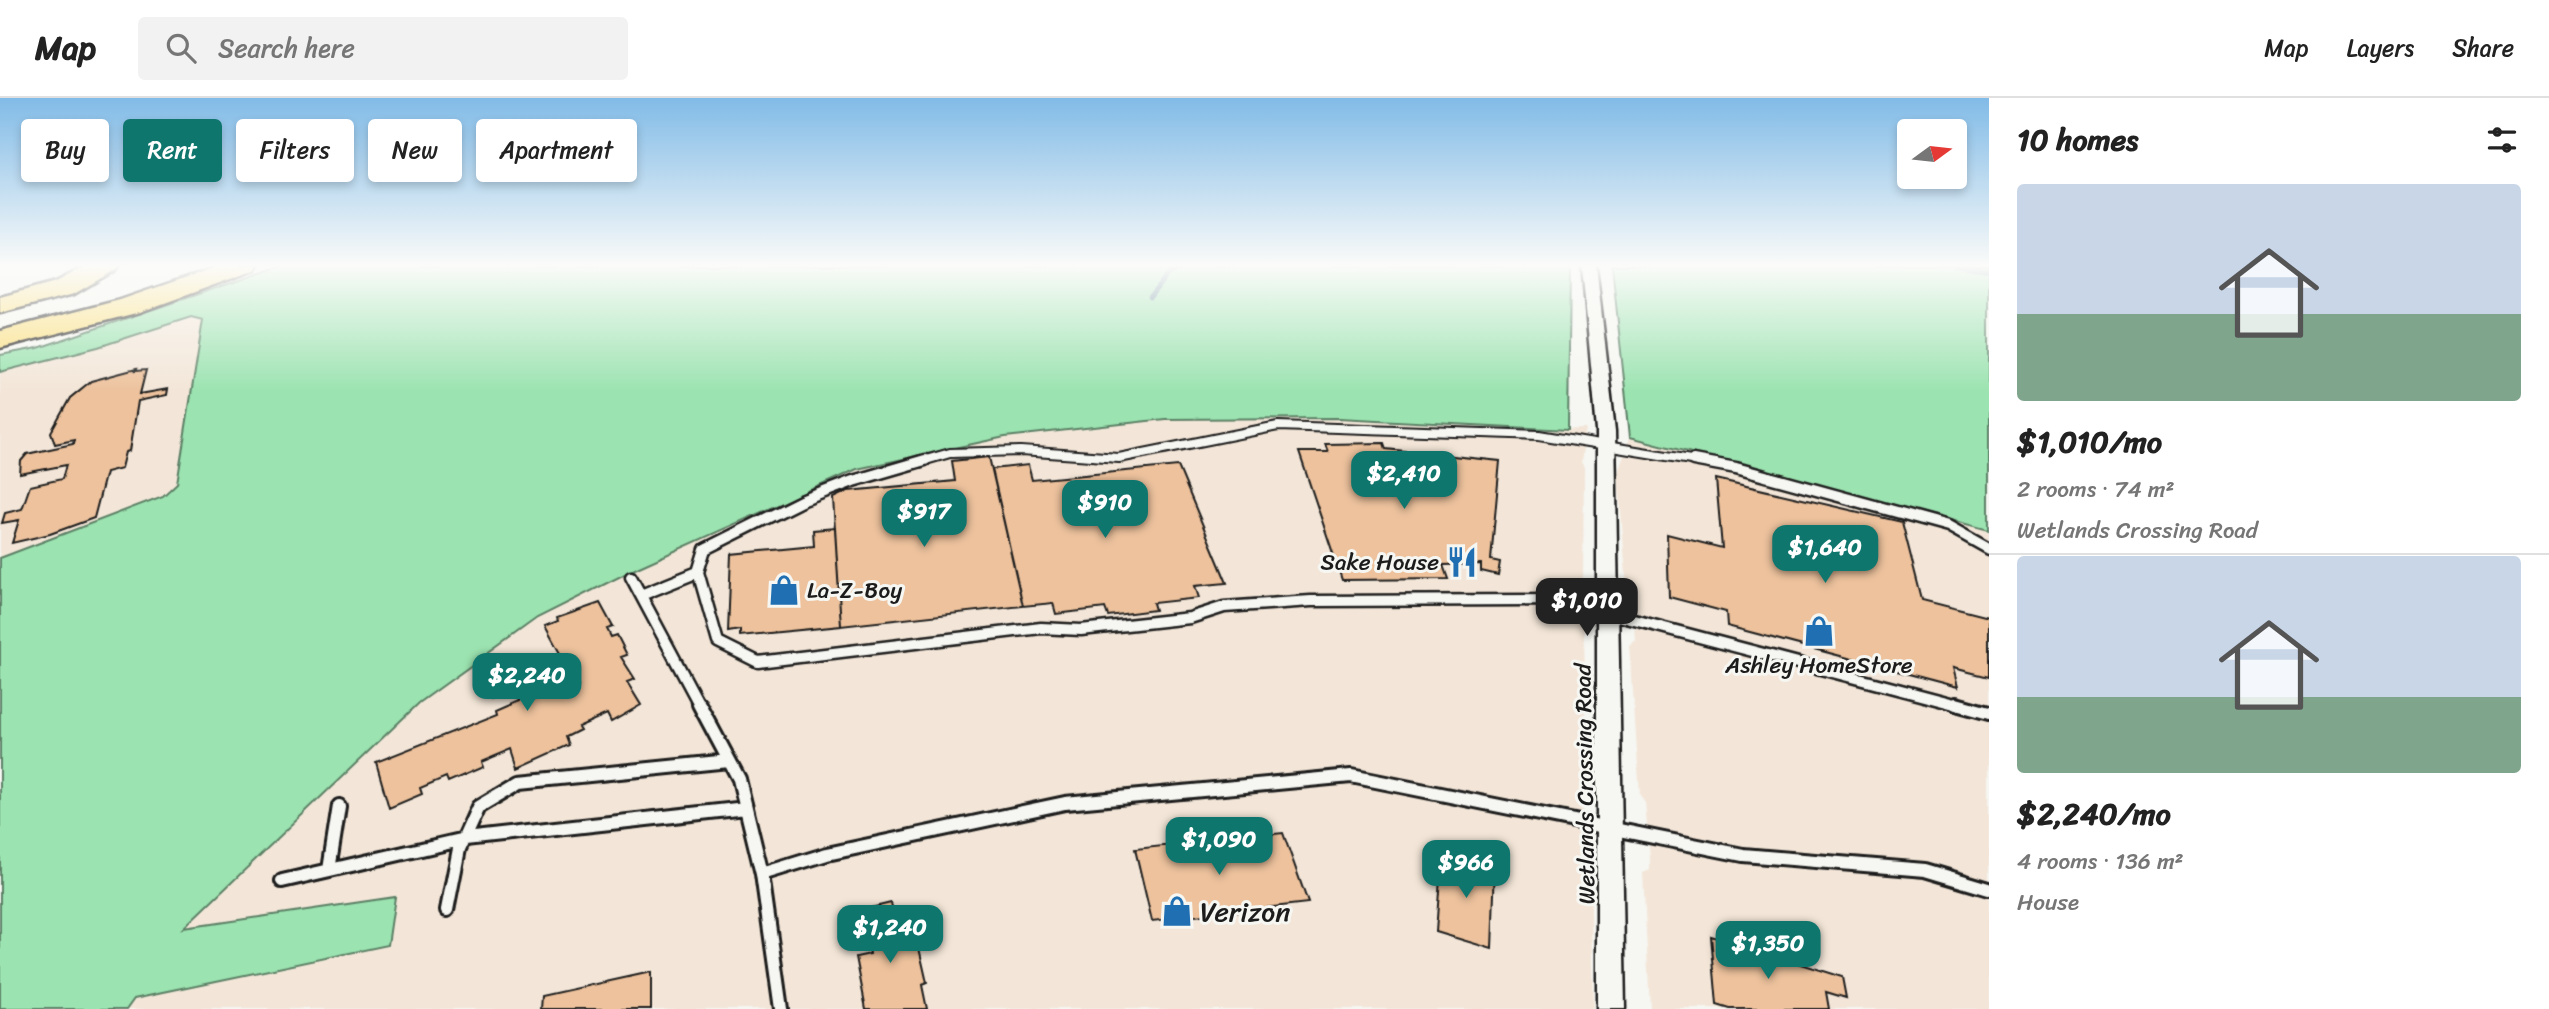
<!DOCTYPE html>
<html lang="en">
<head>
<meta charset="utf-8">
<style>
  :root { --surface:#fff; --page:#f2f2f2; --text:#222; --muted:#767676; --line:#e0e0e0; --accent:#0f766e }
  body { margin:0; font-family:Sriracha,sans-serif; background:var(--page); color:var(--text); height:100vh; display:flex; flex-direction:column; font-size:26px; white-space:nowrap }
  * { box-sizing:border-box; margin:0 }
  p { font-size:23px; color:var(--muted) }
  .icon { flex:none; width:38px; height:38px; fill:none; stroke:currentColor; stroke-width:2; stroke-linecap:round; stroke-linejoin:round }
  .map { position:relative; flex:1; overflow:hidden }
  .panel { display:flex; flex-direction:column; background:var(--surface); width:560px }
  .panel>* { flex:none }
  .top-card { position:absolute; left:21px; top:21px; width:665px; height:63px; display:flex; gap:14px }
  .needle { width:46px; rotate:75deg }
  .tools { position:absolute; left:1897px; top:21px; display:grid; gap:14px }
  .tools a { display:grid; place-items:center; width:70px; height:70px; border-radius:7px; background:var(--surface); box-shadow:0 4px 10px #0003; font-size:35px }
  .price { position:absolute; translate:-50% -60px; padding:0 16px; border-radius:14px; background:var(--accent); color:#fff; font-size:23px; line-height:46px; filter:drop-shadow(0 2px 4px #0008) }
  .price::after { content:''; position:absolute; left:50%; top:42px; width:21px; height:16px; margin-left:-10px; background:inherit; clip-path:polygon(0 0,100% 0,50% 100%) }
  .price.on { background:#222; color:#fff }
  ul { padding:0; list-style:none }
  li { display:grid; align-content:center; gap:14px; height:371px; padding:0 28px }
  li+li { border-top:2px solid var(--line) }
  li span { display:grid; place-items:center; height:217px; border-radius:7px; color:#555 }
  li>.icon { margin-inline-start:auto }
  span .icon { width:126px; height:126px; fill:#fffc; stroke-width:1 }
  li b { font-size:30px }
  h2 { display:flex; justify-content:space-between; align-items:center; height:84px; padding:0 28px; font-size:30px }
  .pill { padding:0 24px; border-radius:7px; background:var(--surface); box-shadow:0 4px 10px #0003; font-size:24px; line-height:63px }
  .pill.on { background:var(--accent); color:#fff }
  header { display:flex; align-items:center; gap:42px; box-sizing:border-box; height:98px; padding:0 35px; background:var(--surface); border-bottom:2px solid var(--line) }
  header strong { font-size:33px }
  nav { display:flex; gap:38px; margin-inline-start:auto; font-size:24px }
  .search { width:490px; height:63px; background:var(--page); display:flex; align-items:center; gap:18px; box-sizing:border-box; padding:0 24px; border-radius:7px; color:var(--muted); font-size:26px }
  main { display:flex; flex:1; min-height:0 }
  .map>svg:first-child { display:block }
  .built { fill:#f3e6d8 }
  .green { fill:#9be3b0; stroke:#5c8066; stroke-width:2 }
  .water { fill:#86c5e6; stroke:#5c8195; stroke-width:2 }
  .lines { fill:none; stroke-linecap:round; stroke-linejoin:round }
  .stream { stroke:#5c8195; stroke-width:4.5 }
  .building { fill:#edc29d; stroke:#1c1c1c; stroke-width:2 }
  .lane-far2-casing { stroke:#1c1c1c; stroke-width:12 }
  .lane-far1-casing { stroke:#1c1c1c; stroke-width:15 }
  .lane-casing { stroke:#1c1c1c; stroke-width:18 }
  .street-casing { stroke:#1c1c1c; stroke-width:5 }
  .highway-casing { stroke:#1c1c1c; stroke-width:5 }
  .lane-far2 { stroke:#f6f6f2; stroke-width:8 }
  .lane-far1 { stroke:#f6f6f2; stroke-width:10 }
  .lane { stroke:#f6f6f2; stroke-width:12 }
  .street { fill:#f6f6f2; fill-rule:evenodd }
  .highway { fill:#fbe080; fill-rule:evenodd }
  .labels { text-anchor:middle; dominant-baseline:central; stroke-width:6; stroke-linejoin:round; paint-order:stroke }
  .poi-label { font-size:23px; fill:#1c1c1c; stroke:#f6f6f2; text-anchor:end }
  .street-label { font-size:23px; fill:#1c1c1c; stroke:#f6f6f2 }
  .near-poi-label { font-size:28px; fill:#1c1c1c; stroke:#f6f6f2; text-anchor:start }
</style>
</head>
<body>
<header>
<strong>Map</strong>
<div class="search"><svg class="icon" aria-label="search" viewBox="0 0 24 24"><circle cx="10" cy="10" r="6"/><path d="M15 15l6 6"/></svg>Search here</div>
<nav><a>Map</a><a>Layers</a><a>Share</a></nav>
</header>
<main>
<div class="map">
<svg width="1989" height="911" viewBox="0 0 1989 911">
  <rect width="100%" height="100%" fill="#f6f6f2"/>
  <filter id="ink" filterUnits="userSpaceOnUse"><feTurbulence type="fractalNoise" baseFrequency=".0143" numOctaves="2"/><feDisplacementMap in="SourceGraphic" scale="14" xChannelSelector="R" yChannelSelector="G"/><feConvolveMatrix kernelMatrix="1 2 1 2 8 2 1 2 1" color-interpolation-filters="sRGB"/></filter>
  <g filter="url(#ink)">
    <path class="built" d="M191 219 203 222 177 385 163 398 0 460V274L98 249Z
      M1339 320 1536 332 1586 331 1581 364 1584 369 1583 489 1587 677 1582 682 1584 754 1590 761 1593 911H127L183 831 419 605 537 520 637 470 857 371 1005 339 1165 321Z
      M1630 339 1989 432V911H1650L1643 775 1650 772V761L1645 705 1640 698 1630 548 1636 543 1633 502 1632 495 1627 490 1618 375Z"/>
    <path class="green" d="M285 167H1570L1568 332 1339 320 1165 321 1005 339 857 371 637 470 537 520 419 605 184 830 395 799 388 847 135 900 127 911H0V460L163 398 177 385 203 222 191 219 98 249 0 274V257L38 250Z
      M1612 167H1989V432L1630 339Z"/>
    <path class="water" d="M536 567 539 580 493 599 491 593 519 568Z"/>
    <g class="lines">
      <path class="stream" d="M1954 167 1989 172
        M1150 199 1167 177 1183 167"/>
    </g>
    <path class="building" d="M136 271 135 273 146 272 140 296 168 291 167 297 138 303 130 353 126 354 122 370 106 374 94 420 50 436 12 445 19 422 2 425 5 415 22 411 30 388 62 381 66 367 20 376 21 363 27 356 73 346 74 342 55 346 51 334 70 300 91 283Z
      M1384 345 1386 351 1500 363 1491 462 1500 464 1498 477 1481 473V466L1443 467 1448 481 1342 482 1299 354H1328L1325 346Z
      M989 359 1023 508 841 528 833 400 848 393 955 383 952 363Z
      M1028 367 1032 382 1178 368 1227 485 1195 488 1199 500 1153 505 1155 512 1108 518 1105 510 1056 516 1053 505 1023 508 992 371Z
      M1716 381 1902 424 1922 502 1989 519V579L1953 570 1958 589 1727 528 1726 514 1669 499 1667 436 1722 450Z
      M835 430 841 528 740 538V532L728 534 731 456 814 448 813 432Z
      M600 505 613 529 607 531 611 539 617 537 627 557 621 559 635 581 627 584 641 607 611 624 607 616 578 629 580 632 566 639 569 647 518 670 512 651 481 664 483 669 448 684 446 679 420 690 422 696 389 710 376 664 498 616 497 612 529 598 531 603 562 590 564 594 578 588 545 528 558 523 557 520Z
      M1283 735 1308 805 1152 823 1135 751Z
      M1442 752 1495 768 1492 851 1436 834Z
      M891 805 899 845 917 841 927 885 922 887 927 911H866L856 859 870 856 862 812Z
      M1711 838 1842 879 1846 900 1826 894 1829 911H1730L1717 907Z
      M651 874V911H541L542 898Z"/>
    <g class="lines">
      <defs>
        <path id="lane-far2" d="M919 364 950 355 1021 353 1119 360 1278 328 1539 337 1703 364"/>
        <path id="lane-far1" d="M1693 362 1736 370 1948 428 1989 451
          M698 474 718 544 758 564 1041 530 1081 532 1190 520 1224 509 1311 503 1558 502 1962 608
          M631 479 700 608
          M641 497 698 474 705 451 801 403 853 383 925 362"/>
        <path id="lane" d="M699 606 739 681 762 776 781 911
          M1956 606 1989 615
          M329 772 339 708
          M762 776 827 756 1065 705 1351 678 1743 757 1925 772 1989 791
          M282 783 465 741 746 710
          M447 812 459 751 478 709 520 684 729 663"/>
        <path id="street" d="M1582 167H1596L1615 333 1625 911H1597V333Z"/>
        <path id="highway" d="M88 167H119L115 172 74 196 0 215V199L56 184Z
          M222 167H259L255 172 140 214 0 250V233L120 202Z"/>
      </defs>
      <use href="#lane-far2" class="lane-far2-casing"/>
      <use href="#lane-far1" class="lane-far1-casing"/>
      <use href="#lane" class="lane-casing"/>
      <use href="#street" class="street-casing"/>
      <use href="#highway" class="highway-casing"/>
      <use href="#lane-far2" class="lane-far2"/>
      <use href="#lane-far1" class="lane-far1"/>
      <use href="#lane" class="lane"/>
      <use href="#street" class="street"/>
      <use href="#highway" class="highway"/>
    </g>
  </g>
  <linearGradient id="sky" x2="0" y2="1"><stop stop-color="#81bbe7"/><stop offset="0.57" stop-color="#fbfbf9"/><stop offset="1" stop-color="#fbfbf9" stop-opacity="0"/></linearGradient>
  <rect width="1989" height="294" fill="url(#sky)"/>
  <defs>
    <symbol id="restaurant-bare" viewBox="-9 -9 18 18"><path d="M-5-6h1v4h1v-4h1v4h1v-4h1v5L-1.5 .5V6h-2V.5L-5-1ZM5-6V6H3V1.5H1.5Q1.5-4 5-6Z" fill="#1f6fb2" stroke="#f6f6f2" stroke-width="2.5" paint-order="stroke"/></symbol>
    <symbol id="shop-bare" viewBox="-9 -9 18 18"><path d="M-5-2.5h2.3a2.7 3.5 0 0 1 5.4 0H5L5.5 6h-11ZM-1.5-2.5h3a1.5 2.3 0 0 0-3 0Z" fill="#1f6fb2" stroke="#f6f6f2" stroke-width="2.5" paint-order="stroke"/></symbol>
  </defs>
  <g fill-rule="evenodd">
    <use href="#restaurant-bare" x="1440" y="442" width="44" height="44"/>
    <use href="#shop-bare" x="762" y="470" width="44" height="44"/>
    <use href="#shop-bare" x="1797" y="511" width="44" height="44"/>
    <use href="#shop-bare" x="1155" y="791" width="44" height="44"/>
  </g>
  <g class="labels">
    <g class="poi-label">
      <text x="1439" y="464">Sake House</text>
      <text x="807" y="492" text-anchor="start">La-Z-Boy</text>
      <text x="1819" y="567" text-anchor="middle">Ashley HomeStore</text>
    </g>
    <g class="street-label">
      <text transform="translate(1585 686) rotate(-91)">Wetlands Crossing Road</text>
    </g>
    <g class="near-poi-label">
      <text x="1200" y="813">Verizon</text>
    </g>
  </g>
</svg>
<div class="tools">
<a><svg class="needle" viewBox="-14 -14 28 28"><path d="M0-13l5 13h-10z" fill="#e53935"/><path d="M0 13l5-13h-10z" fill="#767676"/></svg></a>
</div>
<b class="price" style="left:1404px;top:413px">$2,410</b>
<b class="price" style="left:1105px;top:442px">$910</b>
<b class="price" style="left:924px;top:451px">$917</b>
<b class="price" style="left:1825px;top:487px">$1,640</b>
<b class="price on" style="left:1587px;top:540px">$1,010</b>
<b class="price" style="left:527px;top:615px">$2,240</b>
<b class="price" style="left:1219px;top:779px">$1,090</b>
<b class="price" style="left:1466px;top:802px">$966</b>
<b class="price" style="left:890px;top:867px">$1,240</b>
<b class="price" style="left:1768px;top:883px">$1,350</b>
<div class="top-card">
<a class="pill">Buy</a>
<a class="pill on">Rent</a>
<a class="pill">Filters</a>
<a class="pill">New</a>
<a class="pill">Apartment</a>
</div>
</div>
<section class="panel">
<h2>10 homes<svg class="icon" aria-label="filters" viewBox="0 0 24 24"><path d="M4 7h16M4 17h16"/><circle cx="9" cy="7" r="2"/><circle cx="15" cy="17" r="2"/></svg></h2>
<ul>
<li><span style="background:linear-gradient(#c9d6e8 60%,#7fa58c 0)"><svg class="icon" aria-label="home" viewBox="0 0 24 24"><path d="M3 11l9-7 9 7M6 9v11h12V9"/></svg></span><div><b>$1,010/mo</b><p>2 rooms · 74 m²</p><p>Wetlands Crossing Road</p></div></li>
<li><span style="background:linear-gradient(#c9d6e8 65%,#7fa58c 0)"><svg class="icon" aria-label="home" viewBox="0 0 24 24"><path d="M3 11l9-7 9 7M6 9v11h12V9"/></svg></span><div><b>$2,240/mo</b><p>4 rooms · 136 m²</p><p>House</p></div></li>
</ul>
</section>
</main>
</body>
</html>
